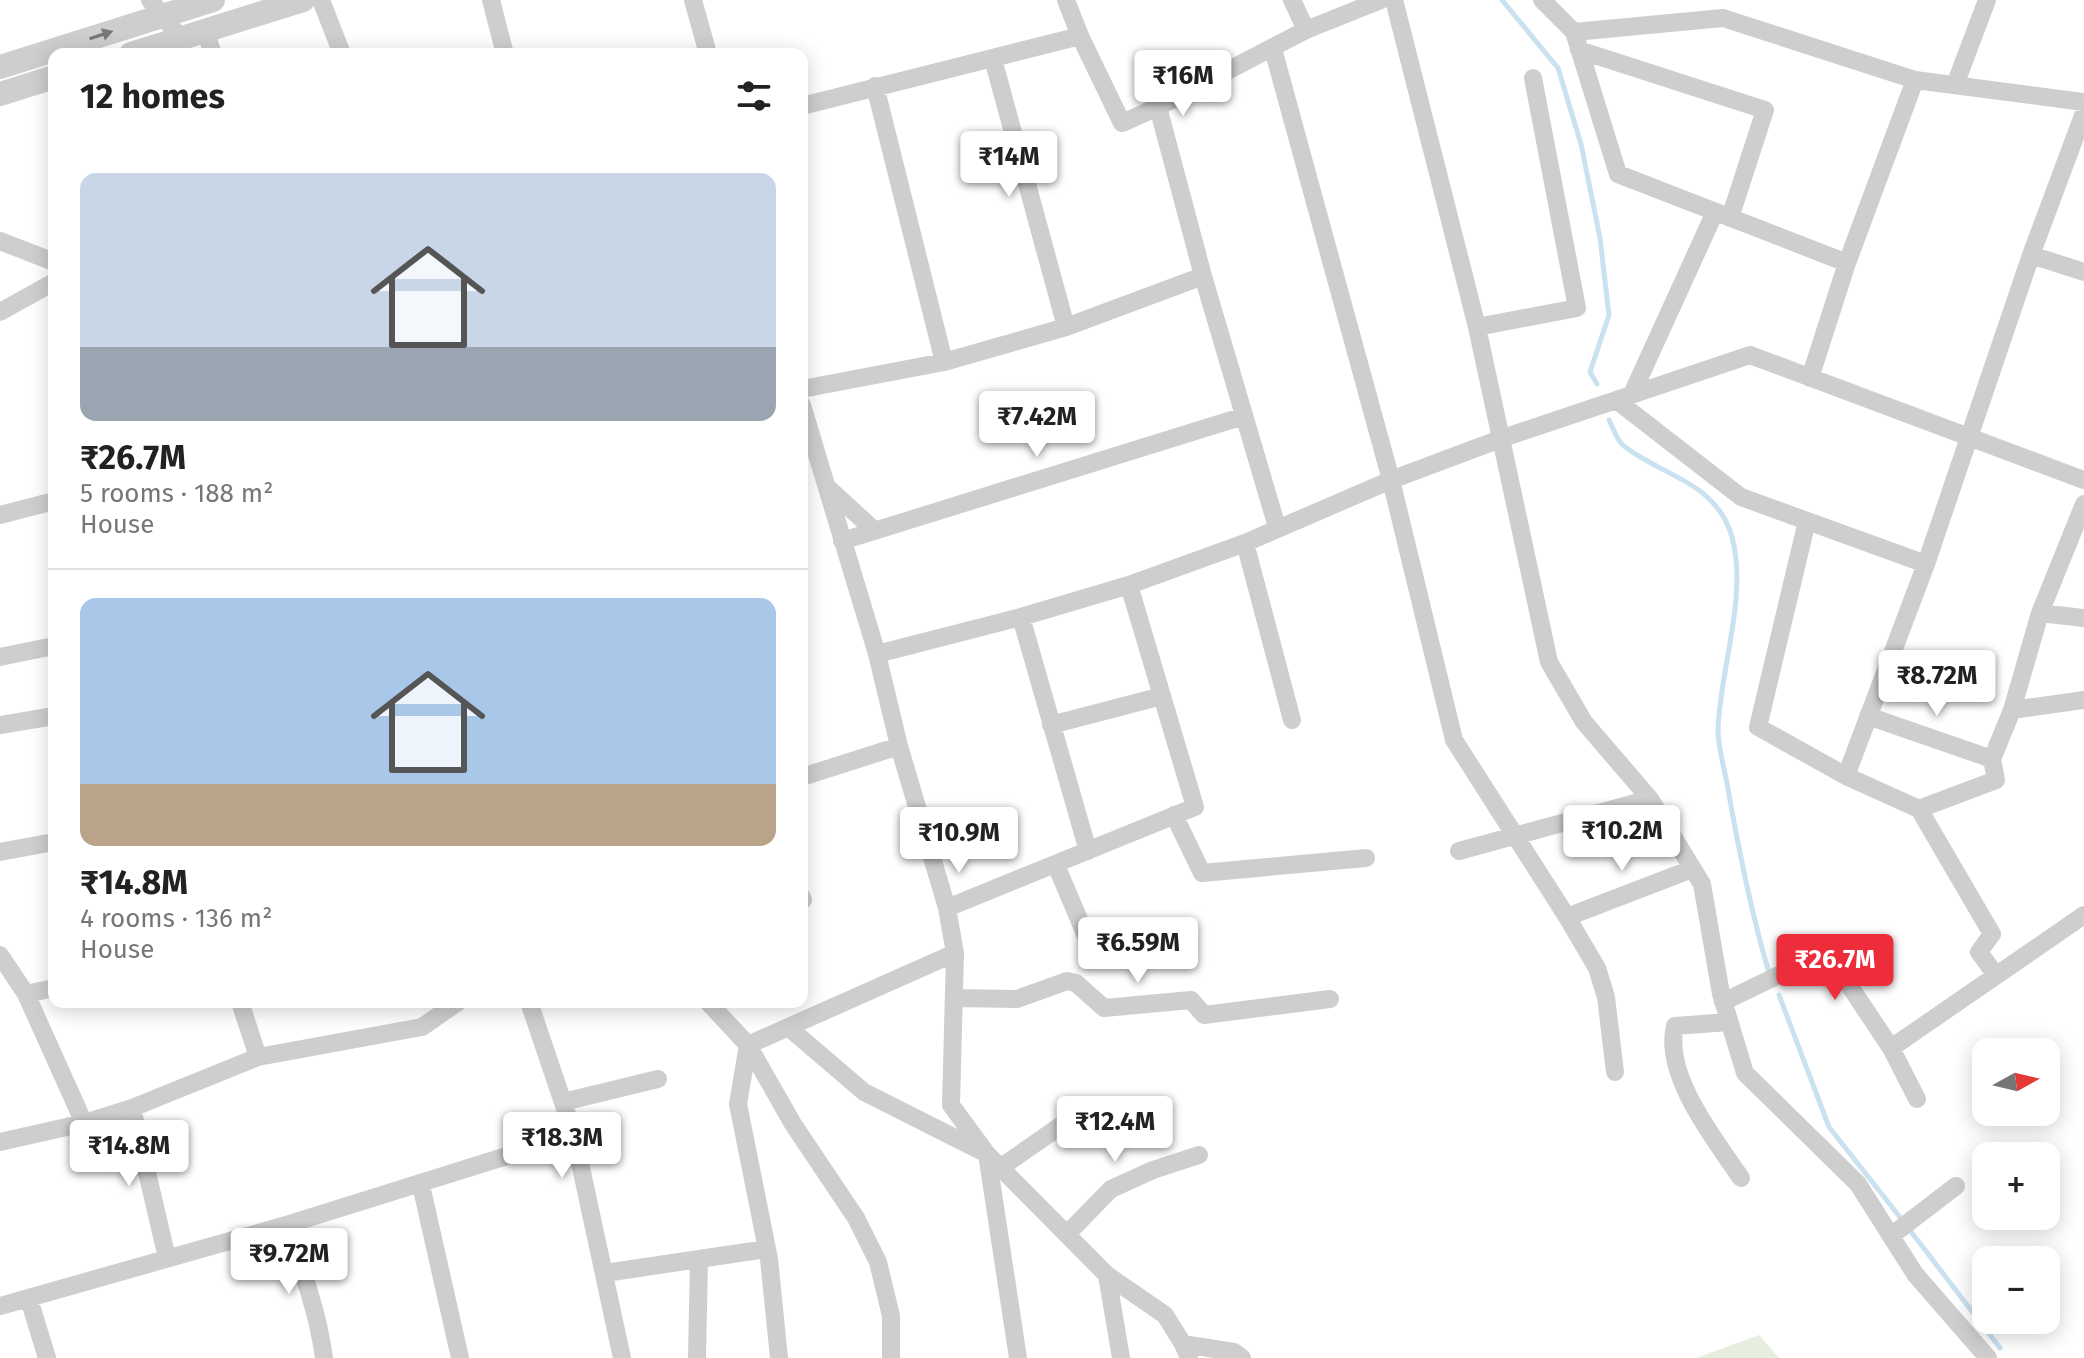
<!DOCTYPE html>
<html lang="en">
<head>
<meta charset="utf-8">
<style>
  :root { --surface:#fff; --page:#f6f6f6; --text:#222; --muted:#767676; --line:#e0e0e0; --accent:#ee2d3b }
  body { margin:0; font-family:"Fira Sans",sans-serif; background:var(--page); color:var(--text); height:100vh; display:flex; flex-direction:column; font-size:30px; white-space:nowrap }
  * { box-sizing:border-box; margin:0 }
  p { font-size:26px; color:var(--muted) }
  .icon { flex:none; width:44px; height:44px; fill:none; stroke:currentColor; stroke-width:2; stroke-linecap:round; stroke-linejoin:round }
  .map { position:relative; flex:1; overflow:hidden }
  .details { position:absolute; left:48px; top:48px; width:760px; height:960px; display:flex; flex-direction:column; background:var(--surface); border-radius:16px; box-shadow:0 4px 20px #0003 }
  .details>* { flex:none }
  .needle { width:52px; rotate:82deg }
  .controls { position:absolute; left:1972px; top:1038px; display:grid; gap:16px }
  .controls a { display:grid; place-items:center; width:88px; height:88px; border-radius:16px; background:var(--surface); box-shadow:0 4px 20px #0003; font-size:40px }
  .price { position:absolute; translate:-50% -68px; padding:0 18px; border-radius:8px; background:#fff; color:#222; font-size:26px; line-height:52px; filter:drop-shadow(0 2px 4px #0008) }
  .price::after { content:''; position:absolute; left:50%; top:48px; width:24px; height:18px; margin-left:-12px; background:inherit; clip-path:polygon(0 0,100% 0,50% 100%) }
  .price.on { background:var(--accent); color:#fff }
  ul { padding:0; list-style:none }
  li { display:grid; align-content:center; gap:16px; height:424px; padding:0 32px }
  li+li { border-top:2px solid var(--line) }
  li span { display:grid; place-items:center; height:248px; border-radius:16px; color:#555 }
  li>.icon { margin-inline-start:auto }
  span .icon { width:144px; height:144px; fill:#fffc; stroke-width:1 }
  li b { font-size:34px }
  h2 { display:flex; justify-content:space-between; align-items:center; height:96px; padding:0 32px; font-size:34px }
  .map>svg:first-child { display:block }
  .green { fill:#e7eedf }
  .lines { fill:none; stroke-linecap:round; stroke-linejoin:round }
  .stream { stroke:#cae1ef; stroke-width:5 }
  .minor { stroke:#cecece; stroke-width:18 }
  .tertiary { stroke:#cecece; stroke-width:24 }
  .oneway { fill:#787878 }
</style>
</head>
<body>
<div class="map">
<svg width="2084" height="1358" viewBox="0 0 2084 1358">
  <rect width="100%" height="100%" fill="#fff"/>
  <path class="green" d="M1759 1335 1779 1358H1696Z"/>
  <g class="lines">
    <path class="stream" d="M1502 0 1558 68 1581 144 1600 238 1609 315 1590 372 1597 384
      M1609 420C1613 428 1617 441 1624 446 1663 477 1716 481 1732 537 1748 596 1720 669 1718 729 1718 749 1725 770 1728 789 1739 852 1751 912 1769 973
      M1779 995 1829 1127 1903 1221
      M1909 1229 2000 1348"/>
    <path class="minor" d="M150 0 181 39
      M321 0 342 54
      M491 0 505 54
      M693 0 708 54
      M1066 0 1080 36 1122 123 1158 107 1306 30 1381 0
      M1292 0 1306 30
      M1394 0 1477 327 1549 662 1584 722 1650 799 1702 884 1721 994 1745 1073 1858 1184 1915 1274 1988 1358
      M1542 0 1574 32 1723 18 1915 80 2084 102
      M205 31 213 54
      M1574 32 1618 174 1847 263
      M1273 49 1391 480 1454 740 1567 917 1597 968 1606 997 1615 1072
      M1579 50 1765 110 1730 218
      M993 59 1066 327
      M1955 85 1987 0
      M875 86 944 362
      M802 106 1080 36
      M1158 107 1203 276 1277 527
      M0 241 54 262
      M2031 255 2084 272
      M0 312 54 282
      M1477 327 1577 308 1533 78
      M1810 378 1847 263 1915 80
      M802 389 944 362 1066 327 1203 276
      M1632 394 1715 212
      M1616 400 1741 497 1926 564
      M802 405 877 654 899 746 947 908 955 953 951 1105 987 1154 1018 1358
      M827 487 875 531
      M0 515 54 501
      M1807 521 1758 727 1846 776 1919 809
      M842 541 1244 416
      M1245 543 1292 720
      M2040 613 2084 618
      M1021 617 1088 851
      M877 654 1021 617 1129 585 1245 543 1391 480 1503 438 1750 355 2084 480
      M0 657 54 646
      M2012 710 2084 700
      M1868 716 1992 759
      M0 725 54 716
      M1051 725 1162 696
      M1846 776 1926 564 2031 255 2084 113
      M802 777 899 746
      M1174 815 1202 873 1366 858
      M1459 851 1650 799
      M0 852 54 842
      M1056 865 1089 943
      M802 897 803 900
      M947 908 1195 807 1129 585
      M1567 917 1692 869
      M0 955 26 994 84 1123
      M1995 974 1979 952 1992 934 1919 809 1996 780 1992 759 2012 710 2040 613 2084 504
      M26 994 54 988
      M954 998 1017 999 1067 981 1076 983 1104 1008 1191 1000 1204 1015 1330 999
      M240 1002 258 1057
      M529 1002 574 1135 622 1358
      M708 1002 748 1045 793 1124 856 1218 878 1262 891 1316V1358
      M1723 1002 1827 952 1891 1048 1917 1099
      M1729 1022 1675 1026C1663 1075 1715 1140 1741 1178
      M788 1027 864 1092 987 1154 1107 1275 1165 1315 1183 1344 1189 1358
      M1891 1048 2084 915
      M563 1102 658 1079
      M132 1108 167 1258
      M0 1142 84 1123 132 1108 258 1057 422 1027 458 1002
      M1000 1168 1076 1115
      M421 1185 460 1358
      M286 1225C302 1269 318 1312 324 1358
      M1068 1233 1111 1189 1153 1170 1199 1155
      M1892 1235 1956 1186
      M605 1273 767 1249
      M1107 1275 1121 1358
      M29 1299 47 1358
      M0 1306 286 1225 574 1135
      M1183 1344 1234 1352 1242 1358
      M697 1358 699 1259
      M779 1358 769 1259 738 1104 748 1045 955 953"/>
    <path class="tertiary" d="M131 54 303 0
      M0 67 213 0
      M0 94 54 77"/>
  </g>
  <defs><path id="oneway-solid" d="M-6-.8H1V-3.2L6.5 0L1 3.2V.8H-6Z" transform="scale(2)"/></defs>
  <use class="oneway" href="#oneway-solid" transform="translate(101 35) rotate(-18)"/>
</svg>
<div class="controls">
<a><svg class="needle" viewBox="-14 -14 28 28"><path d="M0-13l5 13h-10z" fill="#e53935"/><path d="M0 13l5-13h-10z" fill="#767676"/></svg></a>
<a>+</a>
<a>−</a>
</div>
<b class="price" style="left:1183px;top:118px">₹16M</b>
<b class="price" style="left:1009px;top:199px">₹14M</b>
<b class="price" style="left:1037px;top:459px">₹7.42M</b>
<b class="price" style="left:1937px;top:718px">₹8.72M</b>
<b class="price" style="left:1622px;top:873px">₹10.2M</b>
<b class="price" style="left:959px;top:875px">₹10.9M</b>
<b class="price" style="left:1138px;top:985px">₹6.59M</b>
<b class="price on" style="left:1835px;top:1002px">₹26.7M</b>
<b class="price" style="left:1115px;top:1164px">₹12.4M</b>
<b class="price" style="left:562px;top:1180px">₹18.3M</b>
<b class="price" style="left:129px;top:1188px">₹14.8M</b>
<b class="price" style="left:289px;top:1296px">₹9.72M</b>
<section class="details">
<h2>12 homes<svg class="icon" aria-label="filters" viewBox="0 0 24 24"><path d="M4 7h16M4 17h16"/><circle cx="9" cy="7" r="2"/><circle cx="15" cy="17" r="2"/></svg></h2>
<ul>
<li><span style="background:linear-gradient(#c9d6e8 70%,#9aa5b1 0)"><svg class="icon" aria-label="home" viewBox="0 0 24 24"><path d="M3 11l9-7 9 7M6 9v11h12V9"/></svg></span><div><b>₹26.7M</b><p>5 rooms · 188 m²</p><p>House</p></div></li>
<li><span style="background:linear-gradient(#a9c7e8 75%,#b9a48a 0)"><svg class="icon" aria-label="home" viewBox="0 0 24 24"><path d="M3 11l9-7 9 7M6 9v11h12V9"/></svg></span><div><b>₹14.8M</b><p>4 rooms · 136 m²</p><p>House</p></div></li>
</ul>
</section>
</div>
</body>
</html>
